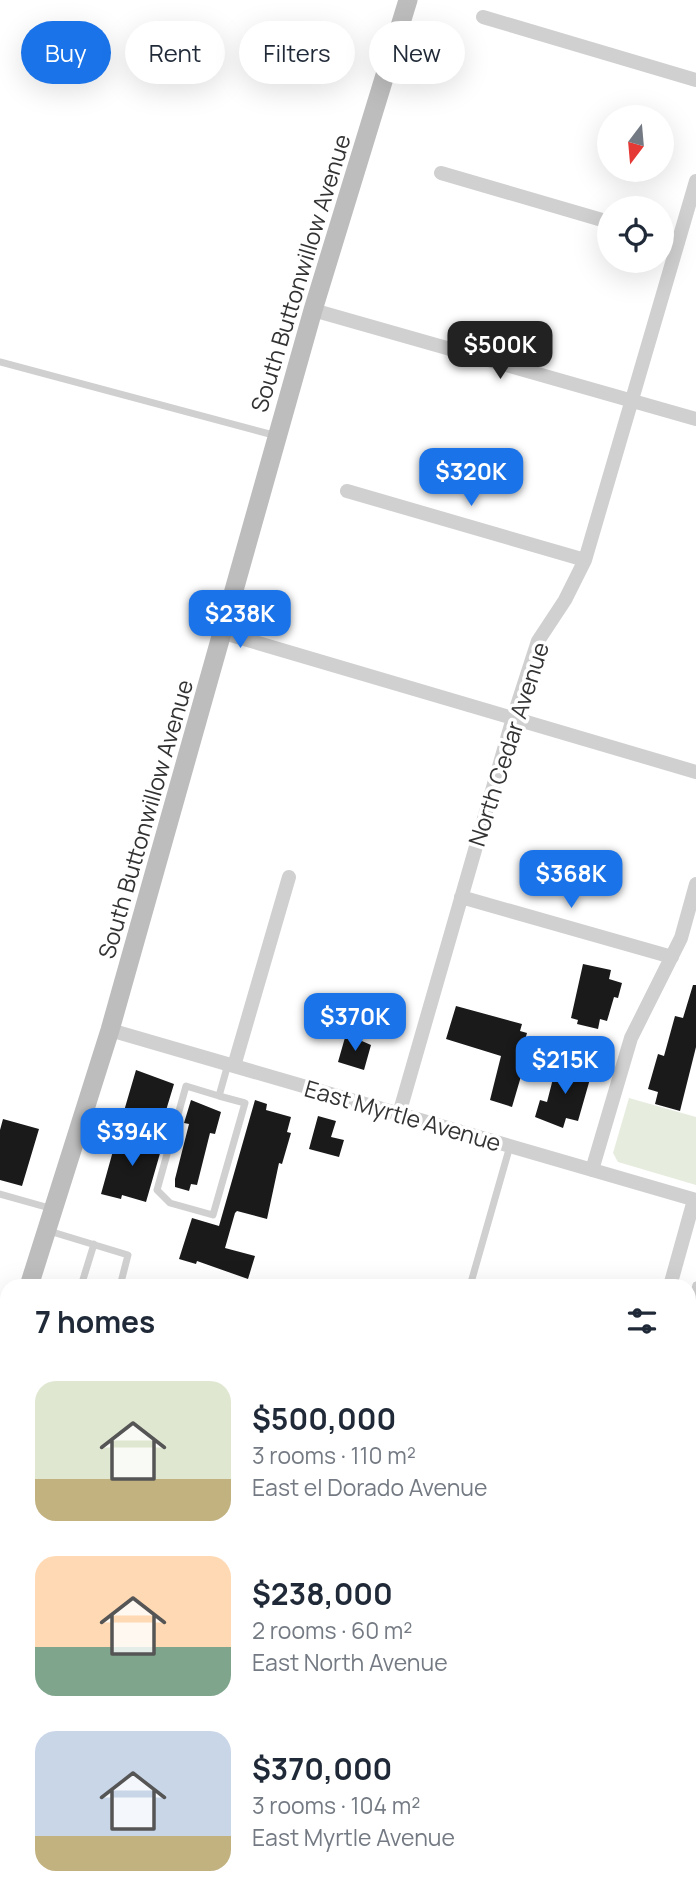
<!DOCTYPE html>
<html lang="en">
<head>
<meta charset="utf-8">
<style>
  :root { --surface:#fff; --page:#f6f6f7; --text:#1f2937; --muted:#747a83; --accent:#1a73e8 }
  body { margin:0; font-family:Manrope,sans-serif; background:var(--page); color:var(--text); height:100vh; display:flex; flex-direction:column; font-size:26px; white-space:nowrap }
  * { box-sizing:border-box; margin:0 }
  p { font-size:23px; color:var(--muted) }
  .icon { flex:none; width:38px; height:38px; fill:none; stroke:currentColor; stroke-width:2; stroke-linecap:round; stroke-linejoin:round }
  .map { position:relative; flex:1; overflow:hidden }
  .panel { position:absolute; left:0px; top:1279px; width:696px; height:625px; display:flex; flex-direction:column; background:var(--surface); border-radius:21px 21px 0 0; box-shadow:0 7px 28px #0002 }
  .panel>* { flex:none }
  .top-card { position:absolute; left:21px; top:21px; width:654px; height:63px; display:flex; gap:14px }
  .needle { width:46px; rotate:196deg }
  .fabs { position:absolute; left:597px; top:105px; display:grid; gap:14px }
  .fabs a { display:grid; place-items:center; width:77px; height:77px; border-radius:50%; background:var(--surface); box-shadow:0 7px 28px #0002; font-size:35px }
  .price { position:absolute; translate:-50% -60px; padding:0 16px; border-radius:14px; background:var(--accent); color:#fff; font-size:23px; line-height:46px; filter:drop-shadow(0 2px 4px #0008) }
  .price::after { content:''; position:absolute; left:50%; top:42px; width:21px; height:16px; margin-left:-10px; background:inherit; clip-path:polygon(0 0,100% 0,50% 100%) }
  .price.on { background:#222; color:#fff }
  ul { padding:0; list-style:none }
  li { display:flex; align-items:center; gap:21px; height:175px; padding:0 35px }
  li span { display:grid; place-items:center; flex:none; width:196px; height:140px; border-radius:21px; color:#555 }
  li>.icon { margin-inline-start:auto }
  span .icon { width:84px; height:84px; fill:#fffc; stroke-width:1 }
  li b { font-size:30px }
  h2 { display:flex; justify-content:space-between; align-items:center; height:84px; padding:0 35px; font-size:30px }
  .chip { padding:0 24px; border-radius:32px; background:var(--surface); box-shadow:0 7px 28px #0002; font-size:24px; line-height:63px }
  .chip.on { background:var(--accent); color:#fff }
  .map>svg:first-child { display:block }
  .green { fill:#e6ecde }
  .building { fill:#1a1a1a }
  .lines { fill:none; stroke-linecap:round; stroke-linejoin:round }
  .lane { stroke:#d0d0d0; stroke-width:7 }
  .street { stroke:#d0d0d0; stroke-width:14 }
  .secondary { stroke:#bdbdbd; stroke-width:19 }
  .labels { text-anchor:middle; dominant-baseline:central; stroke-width:7; stroke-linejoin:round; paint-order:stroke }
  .street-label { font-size:23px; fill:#333; stroke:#fff }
</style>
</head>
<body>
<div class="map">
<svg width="696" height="1903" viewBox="0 0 696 1903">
  <rect width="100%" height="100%" fill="#fff"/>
  <path class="green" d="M629 1098 696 1117V1185L618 1162 613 1153Z"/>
  <path class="building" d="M583 964 611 970 609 979 622 983 618 998 614 997 607 1021 600 1019 598 1029 577 1024 578 1020 571 1018Z
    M693 985H696V1047L680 1111 655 1104 658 1092 648 1089 658 1054 664 1056 675 1016 683 1018Z
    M456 1006 522 1024 520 1031 527 1033 518 1064 524 1066 512 1107 490 1100 501 1056 446 1039Z
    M346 1034 371 1045 364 1070 338 1062Z
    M557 1063 592 1072 578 1121 566 1118 563 1128 535 1117 540 1100 547 1102Z
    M136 1070 174 1084 164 1117 146 1112 145 1117 124 1111Z
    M191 1100 221 1112 215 1134 210 1133 197 1185 191 1184 189 1191 175 1187V1179L189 1124 184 1123Z
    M255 1100 267 1104 266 1110 291 1117 287 1132 291 1133 282 1164 279 1163 267 1219 237 1211 235 1213 225 1248 255 1256 248 1279 197 1261 196 1264 179 1259 192 1218 219 1226Z
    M318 1116 336 1121 331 1137 344 1140 339 1157 309 1149Z
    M3 1119 39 1129 22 1186 0 1180V1130Z
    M118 1133 163 1143 146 1202 122 1195 121 1199 101 1194Z"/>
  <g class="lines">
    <path class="lane" d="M0 362 277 436
      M219 1096 186 1086 157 1190 170 1203 213 1215 245 1103 219 1096 228 1064
      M86 1110 172 1134
      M0 1194 53 1209
      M49 1231 128 1255 120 1286
      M81 1286 94 1244
      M470 1286 510 1146
      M690 1308 696 1285
      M690 1321 696 1323
      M690 1351 696 1353
      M690 1381 696 1382
      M690 1409 696 1411
      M0 1548 3 1535 7 1536
      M0 1574 7 1576
      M0 1715 7 1692
      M0 1748 7 1750
      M690 1770 696 1772
      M283 1903 285 1897
      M498 1903 500 1897"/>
    <path class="street" d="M483 17 696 80
      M441 173 609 222
      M662 238 678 243
      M313 310 696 419
      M347 491 585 560
      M224 633 696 772
      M461 897 672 957
      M110 1030 696 1200
      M234 1066 289 877
      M399 1114 513 718 538 641 565 600 585 560 696 181
      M592 1170 631 1038 681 938 696 884
      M670 1286 694 1200
      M390 1903 391 1897
      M604 1903 606 1897"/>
    <path class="secondary" d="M29 1286 110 1030 313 310 408 0
      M0 1381 7 1357
      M0 1433 7 1435
      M690 1619 696 1620
      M690 1645 696 1647"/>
  </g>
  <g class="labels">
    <g class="street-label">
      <text transform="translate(300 273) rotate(-73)">South Buttonwillow Avenue</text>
      <text transform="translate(508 744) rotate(-72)">North Cedar Avenue</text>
      <text transform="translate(145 819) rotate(-74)">South Buttonwillow Avenue</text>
      <text transform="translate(403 1115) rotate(16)">East Myrtle Avenue</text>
    </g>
  </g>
</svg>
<div class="fabs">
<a><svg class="needle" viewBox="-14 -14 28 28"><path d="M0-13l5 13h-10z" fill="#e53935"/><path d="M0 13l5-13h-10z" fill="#747a83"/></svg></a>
<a><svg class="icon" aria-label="locate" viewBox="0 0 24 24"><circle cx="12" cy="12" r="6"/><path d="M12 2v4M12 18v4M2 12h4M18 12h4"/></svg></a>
</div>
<b class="price on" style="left:500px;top:381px">$500K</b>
<b class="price" style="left:471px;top:508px">$320K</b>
<b class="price" style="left:240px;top:650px">$238K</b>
<b class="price" style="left:571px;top:910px">$368K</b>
<b class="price" style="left:355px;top:1053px">$370K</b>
<b class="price" style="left:565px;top:1096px">$215K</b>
<b class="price" style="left:132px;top:1168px">$394K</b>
<div class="top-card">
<a class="chip on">Buy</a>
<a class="chip">Rent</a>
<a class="chip">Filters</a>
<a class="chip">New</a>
</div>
<section class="panel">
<h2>7 homes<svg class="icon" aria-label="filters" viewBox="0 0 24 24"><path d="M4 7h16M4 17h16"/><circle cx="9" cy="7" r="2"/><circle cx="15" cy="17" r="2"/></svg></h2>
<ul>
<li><span style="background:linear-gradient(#dfe7d0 70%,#c2b280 0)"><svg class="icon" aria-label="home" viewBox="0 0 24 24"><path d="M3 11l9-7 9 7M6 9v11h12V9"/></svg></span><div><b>$500,000</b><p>3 rooms · 110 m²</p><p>East el Dorado Avenue</p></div></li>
<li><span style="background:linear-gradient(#ffd9b3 65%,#7fa58c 0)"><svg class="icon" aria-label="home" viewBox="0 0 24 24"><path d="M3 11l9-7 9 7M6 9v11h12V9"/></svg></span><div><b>$238,000</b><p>2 rooms · 60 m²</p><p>East North Avenue</p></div></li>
<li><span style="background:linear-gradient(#c9d6e8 75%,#c2b280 0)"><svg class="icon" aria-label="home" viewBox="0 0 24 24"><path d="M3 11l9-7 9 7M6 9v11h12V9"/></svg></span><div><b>$370,000</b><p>3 rooms · 104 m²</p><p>East Myrtle Avenue</p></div></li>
</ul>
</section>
</div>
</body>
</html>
